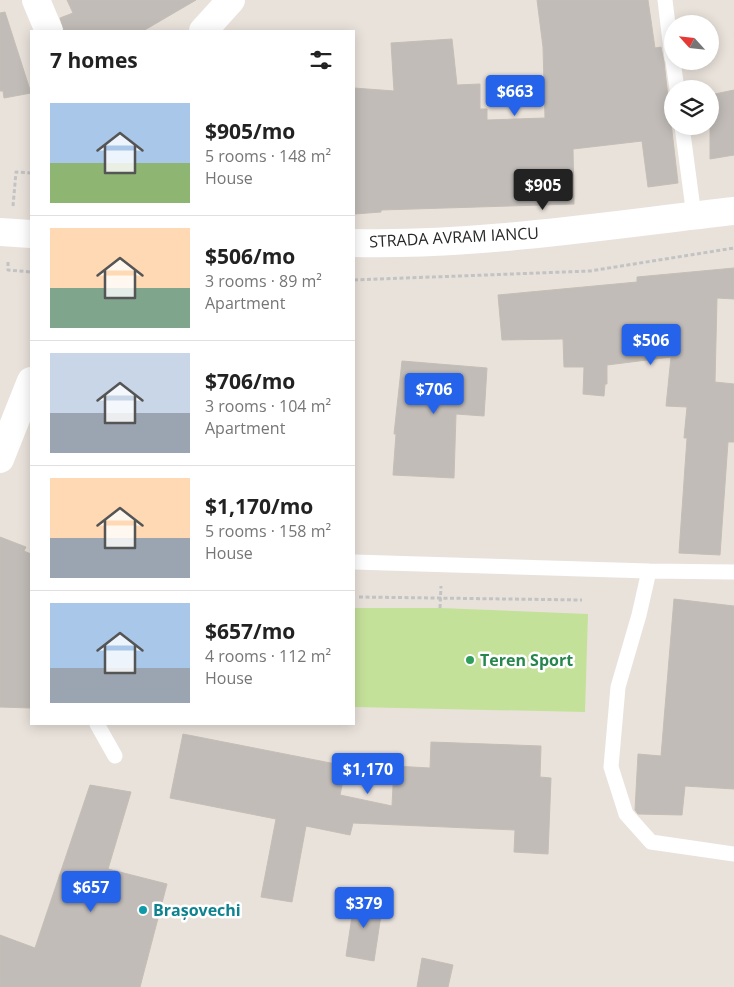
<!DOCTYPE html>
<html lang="en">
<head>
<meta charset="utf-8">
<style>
  :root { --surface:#fff; --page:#f2f2f2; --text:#222; --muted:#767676; --line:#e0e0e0; --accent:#2563eb }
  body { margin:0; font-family:"Open Sans",sans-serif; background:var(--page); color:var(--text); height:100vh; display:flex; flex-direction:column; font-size:19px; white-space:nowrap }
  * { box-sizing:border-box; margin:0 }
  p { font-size:16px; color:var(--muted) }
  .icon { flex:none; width:28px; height:28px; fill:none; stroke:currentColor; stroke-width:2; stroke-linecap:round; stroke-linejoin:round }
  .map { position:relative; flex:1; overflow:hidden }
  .side { position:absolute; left:30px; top:30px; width:325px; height:695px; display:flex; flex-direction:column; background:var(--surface); border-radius:0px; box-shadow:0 2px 12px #0003 }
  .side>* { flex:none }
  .needle { width:32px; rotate:297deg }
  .buttons { position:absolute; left:664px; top:15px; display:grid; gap:10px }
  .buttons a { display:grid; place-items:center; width:55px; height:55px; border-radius:50%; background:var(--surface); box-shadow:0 2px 12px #0003; font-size:25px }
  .price { position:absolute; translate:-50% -42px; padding:0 11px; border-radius:5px; background:var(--accent); color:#fff; font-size:16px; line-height:32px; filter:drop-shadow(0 1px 2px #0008) }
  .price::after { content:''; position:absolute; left:50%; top:30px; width:15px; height:11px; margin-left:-8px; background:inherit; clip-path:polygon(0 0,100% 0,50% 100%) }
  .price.active { background:#222; color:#fff }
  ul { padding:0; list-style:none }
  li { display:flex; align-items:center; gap:15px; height:125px; padding:0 20px }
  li+li { border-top:1px solid var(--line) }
  li span { display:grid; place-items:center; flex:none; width:140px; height:100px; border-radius:0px; color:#555 }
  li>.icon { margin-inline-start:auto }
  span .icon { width:60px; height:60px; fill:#fffc; stroke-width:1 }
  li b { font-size:21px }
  h2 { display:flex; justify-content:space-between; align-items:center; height:60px; padding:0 20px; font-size:21px }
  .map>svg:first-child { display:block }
  .pitch { fill:#c4e199 }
  .building { fill:#c1bcb8; stroke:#c4beb5 }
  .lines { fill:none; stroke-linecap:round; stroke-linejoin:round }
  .path { stroke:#c3c3c3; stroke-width:3; stroke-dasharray:4 2.5; stroke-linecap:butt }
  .service { stroke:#fff; stroke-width:15 }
  .minor { stroke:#fff; stroke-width:28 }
  .tertiary { stroke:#fff; stroke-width:28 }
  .leisure-dot { fill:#2e9e5b; stroke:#fff; stroke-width:2 }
  .culture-dot { fill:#0f9aa8; stroke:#fff; stroke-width:2 }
  .labels { text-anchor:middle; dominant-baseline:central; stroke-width:5; stroke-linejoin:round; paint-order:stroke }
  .street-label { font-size:16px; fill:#282828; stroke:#fff }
  .leisure-label { font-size:16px; font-weight:bold; fill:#27864d; stroke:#fff; text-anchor:start }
  .culture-label { font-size:16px; font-weight:bold; fill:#0d838f; stroke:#fff; text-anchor:start }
</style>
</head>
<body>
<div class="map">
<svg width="734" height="987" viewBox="0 0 734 987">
  <rect width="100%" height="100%" fill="#e9e2db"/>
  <path class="pitch" d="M354 608H440L588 614 585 712 354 707Z"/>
  <path class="building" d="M67 0H196L143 31H64L60 18 73 13Z
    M537 0H648L655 48 661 47 664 62 678 183 648 187 642 141 573 149 574 204 381 210V212L355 214 354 88 394 91 391 43 452 39 457 85 480 84V109H487V120L545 118 543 47Z
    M5 12 31 93 4 98 3 91H0V13Z
    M734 90V155L710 159V95Z
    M734 268V299L717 298 715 382 734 384V442H728L720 555 679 553 687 438H684L687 407 666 406 671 357 607 365V384H605L604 396 583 394 584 367H564L563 339 502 340 498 295 637 282V277Z
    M402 361 487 368 484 416 456 414 454 478 393 475 396 434H394Z
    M0 537 26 547 24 551 31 554V708L0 707Z
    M674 599 734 606V789L685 786 682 815 638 814 635 810 638 754 661 756Z
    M183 734 346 766 340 795 392 806 394 766 430 768 431 742 541 746 540 777 551 778 548 854 514 852 515 830 353 823 350 835 306 826 292 902 261 897 276 819 170 798Z
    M90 785 131 792 108 869 167 884 140 987H0V935L35 948Z
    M355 897 383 902 374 961 346 956Z
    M422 958 453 965 448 987H417Z"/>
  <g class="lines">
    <path class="path" d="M13 206 16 172 31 173
      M8 262V270L31 272
      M354 280 590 271 734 248
      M359 597 582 600
      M440 608 441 586"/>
    <path class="service" d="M665 0 672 58
      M673 61 677 89
      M682 126 694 216
      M354 562 649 571 639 615 618 687 611 767 626 814 651 842 734 854
      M649 571 734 572
      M97 724 115 756"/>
    <path class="minor" d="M36 0 49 31
      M203 31 231 0
      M0 459 31 381"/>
    <path class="tertiary" d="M0 232 31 234
      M354 243C479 246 609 225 734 211"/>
  </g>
  <circle class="leisure-dot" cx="470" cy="660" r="5"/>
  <circle class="culture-dot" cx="143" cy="910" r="5"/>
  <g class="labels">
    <g class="street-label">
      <text transform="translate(454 237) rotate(-3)">STRADA AVRAM IANCU</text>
    </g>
    <g class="leisure-label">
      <text x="480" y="660">Teren Sport</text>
    </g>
    <g class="culture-label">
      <text x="153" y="910">Brașovechi</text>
    </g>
  </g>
</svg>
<div class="buttons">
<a><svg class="needle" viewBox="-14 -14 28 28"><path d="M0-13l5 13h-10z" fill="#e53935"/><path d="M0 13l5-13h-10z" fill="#767676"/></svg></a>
<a><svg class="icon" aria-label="layers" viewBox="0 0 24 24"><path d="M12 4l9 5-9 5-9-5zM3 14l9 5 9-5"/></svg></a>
</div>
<b class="price" style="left:515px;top:117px">$663</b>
<b class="price active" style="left:543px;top:211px">$905</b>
<b class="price" style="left:651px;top:366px">$506</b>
<b class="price" style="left:434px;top:415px">$706</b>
<b class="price" style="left:368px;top:795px">$1,170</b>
<b class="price" style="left:91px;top:913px">$657</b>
<b class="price" style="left:364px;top:929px">$379</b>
<section class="side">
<h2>7 homes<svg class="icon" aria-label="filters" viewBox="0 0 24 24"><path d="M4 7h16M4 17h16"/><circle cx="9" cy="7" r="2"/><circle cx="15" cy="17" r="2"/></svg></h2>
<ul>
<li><span style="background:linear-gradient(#a9c7e8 60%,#8fb573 0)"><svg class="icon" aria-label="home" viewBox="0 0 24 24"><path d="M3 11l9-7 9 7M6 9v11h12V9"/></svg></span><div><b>$905/mo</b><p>5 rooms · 148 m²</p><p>House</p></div></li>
<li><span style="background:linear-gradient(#ffd9b3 60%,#7fa58c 0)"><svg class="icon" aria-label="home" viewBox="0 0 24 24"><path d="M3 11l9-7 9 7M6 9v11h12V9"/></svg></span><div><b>$506/mo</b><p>3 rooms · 89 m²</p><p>Apartment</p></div></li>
<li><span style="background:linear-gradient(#c9d6e8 60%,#9aa5b1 0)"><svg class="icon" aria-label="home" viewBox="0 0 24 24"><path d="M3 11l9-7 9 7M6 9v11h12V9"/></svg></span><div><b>$706/mo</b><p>3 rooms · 104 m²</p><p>Apartment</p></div></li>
<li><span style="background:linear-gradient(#ffd9b3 60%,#9aa5b1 0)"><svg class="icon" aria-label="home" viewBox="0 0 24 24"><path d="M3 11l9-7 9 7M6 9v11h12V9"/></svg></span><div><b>$1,170/mo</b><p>5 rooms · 158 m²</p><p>House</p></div></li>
<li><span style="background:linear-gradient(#a9c7e8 65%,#9aa5b1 0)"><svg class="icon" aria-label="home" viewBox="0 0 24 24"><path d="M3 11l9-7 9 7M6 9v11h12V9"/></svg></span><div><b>$657/mo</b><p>4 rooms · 112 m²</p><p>House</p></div></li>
</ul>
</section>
</div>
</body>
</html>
